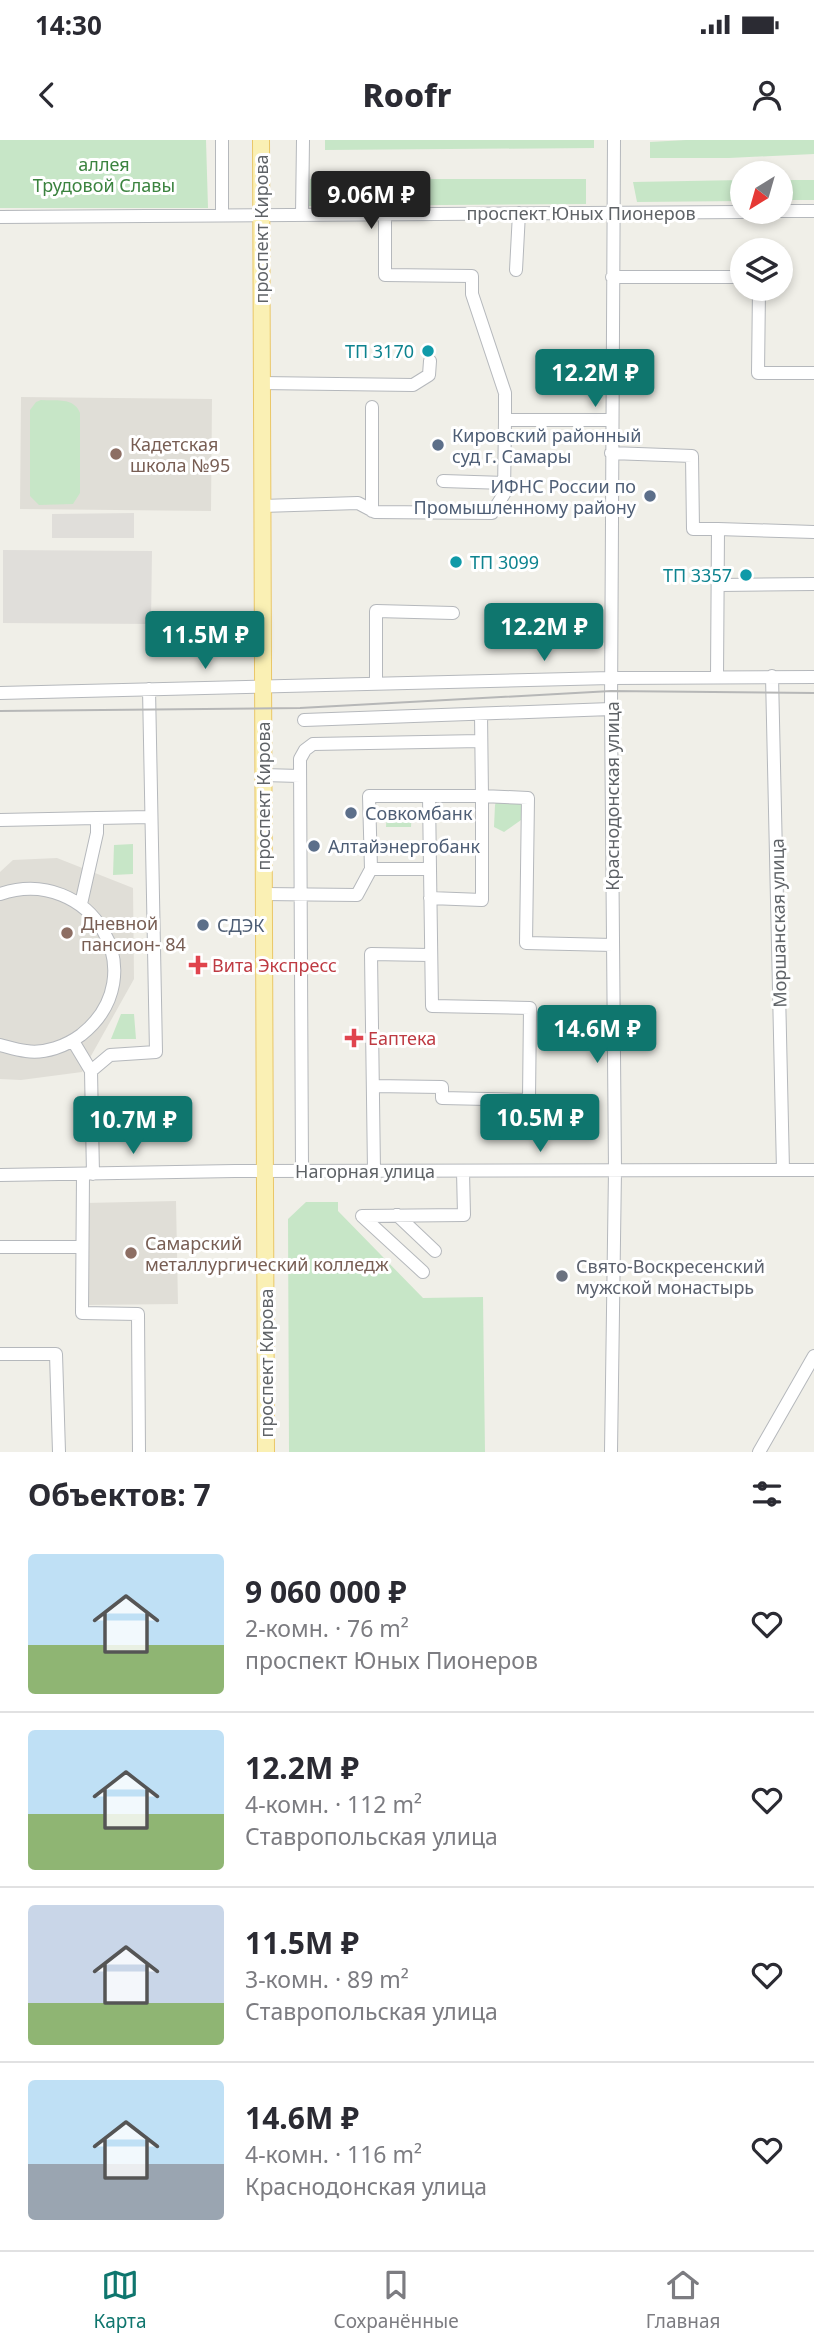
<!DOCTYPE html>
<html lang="ru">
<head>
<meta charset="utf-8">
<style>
  :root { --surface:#fff; --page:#f7f7f7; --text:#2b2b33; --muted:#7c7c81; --line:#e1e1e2; --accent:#0f766e }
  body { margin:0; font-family:"Noto Sans",sans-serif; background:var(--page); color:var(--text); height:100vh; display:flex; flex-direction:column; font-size:26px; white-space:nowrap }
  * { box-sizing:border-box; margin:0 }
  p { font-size:23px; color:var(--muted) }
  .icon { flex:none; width:38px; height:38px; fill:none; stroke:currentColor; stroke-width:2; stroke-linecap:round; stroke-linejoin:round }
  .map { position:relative; height:1312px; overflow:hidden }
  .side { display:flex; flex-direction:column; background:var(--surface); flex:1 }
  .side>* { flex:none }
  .needle { width:46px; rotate:217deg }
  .fabs { position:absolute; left:730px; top:21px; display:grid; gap:14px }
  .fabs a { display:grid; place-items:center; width:63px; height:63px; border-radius:50%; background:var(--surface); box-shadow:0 4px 10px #0003; font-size:35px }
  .price { position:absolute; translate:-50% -60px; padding:0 16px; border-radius:7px; background:var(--accent); color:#fff; font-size:23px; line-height:46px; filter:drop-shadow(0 2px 4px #0008) }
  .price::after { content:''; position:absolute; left:50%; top:42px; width:21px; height:16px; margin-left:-10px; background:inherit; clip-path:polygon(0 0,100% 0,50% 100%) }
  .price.selected { background:#222; color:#fff }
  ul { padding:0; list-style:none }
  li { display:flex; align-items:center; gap:21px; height:175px; padding:0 28px }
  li+li { border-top:2px solid var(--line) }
  li span { display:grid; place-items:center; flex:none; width:196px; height:140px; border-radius:7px; color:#555 }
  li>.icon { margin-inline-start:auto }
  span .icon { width:84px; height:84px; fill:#fffc; stroke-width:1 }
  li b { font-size:30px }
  h2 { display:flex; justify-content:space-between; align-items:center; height:84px; padding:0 28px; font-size:30px }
  .status { display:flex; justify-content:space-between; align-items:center; height:49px; padding:0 35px; background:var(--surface); direction:ltr }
  .status svg { height:19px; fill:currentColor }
  header { display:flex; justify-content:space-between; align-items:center; height:91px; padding:0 28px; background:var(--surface); font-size:32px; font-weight:800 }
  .tabs { display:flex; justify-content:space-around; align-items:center; height:98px; border-top:2px solid var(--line); background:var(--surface); font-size:19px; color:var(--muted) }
  .tabs a { display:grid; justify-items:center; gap:4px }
  .tabs .selected { color:var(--accent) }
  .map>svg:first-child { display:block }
  .industrial { fill:#e0deda }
  .education { fill:#e0ded7 }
  .green { fill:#c7e6c7 }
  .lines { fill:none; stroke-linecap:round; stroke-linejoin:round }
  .minor-casing { stroke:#b5b8bc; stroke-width:14 }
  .major-casing { stroke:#eac768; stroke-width:18 }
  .minor { stroke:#fff; stroke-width:12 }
  .major { stroke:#faf0b4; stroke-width:16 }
  .tram { stroke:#b6b7b7; stroke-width:2 }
  .culture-dot { fill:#0f9aa8; stroke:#fff; stroke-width:2.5 }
  .service-dot { fill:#5c6f8a; stroke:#fff; stroke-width:2.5 }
  .education-dot { fill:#8d6e63; stroke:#fff; stroke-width:2.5 }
  .health-dot { fill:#e0444e; stroke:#fff; stroke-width:2.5 }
  .worship-dot { fill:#6b7280; stroke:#fff; stroke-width:2.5 }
  .labels { text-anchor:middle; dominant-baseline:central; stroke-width:6; stroke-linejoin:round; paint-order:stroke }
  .park-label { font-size:18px; fill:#3b833f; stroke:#fff }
  .street-label { font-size:18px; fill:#5f6367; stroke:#fff }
  .culture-label { font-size:18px; fill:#0d838f; stroke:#fff; text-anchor:end }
  .service-label { font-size:18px; fill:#4e5e75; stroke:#fff; text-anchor:start }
  .education-label { font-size:18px; fill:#785e54; stroke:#fff; text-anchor:start }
  .health-label { font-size:18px; fill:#be3a42; stroke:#fff; text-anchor:start }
  .worship-label { font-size:18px; fill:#5b616d; stroke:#fff; text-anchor:start }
</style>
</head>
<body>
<div class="status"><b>14:30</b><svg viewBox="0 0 49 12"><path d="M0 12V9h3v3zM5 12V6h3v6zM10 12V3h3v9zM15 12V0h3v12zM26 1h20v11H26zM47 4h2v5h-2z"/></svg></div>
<header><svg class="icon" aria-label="back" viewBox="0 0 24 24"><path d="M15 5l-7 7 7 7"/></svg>Roofr<svg class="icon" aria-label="person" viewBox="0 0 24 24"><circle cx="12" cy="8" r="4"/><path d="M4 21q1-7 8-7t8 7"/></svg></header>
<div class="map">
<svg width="814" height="1312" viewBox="0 0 814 1312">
  <rect width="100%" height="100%" fill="#f0efe8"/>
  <path class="industrial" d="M134 373V398H52V374Z
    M3 410 152 411 151 484 3 483Z"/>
  <path class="education" d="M21 257 212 259 211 371 20 369Z
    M57 718 133 748 134 839 82 932 21 940 0 939V732L13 720Z
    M176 1061 178 1164 86 1165 85 1063Z"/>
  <path class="green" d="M0 0H206L208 68H0Z
    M325 0H594V8L325 10Z
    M686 0H814V14L729 18H650V2Z
    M310 39H586V64L309 66Z
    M742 40V61L637 62 633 42Z
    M780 40H814V60H781Z
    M41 260C56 261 74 257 80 273V353L73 364 39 365 30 356V270L36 262Z
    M499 654 525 658 521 680 504 692 494 687 495 665Z
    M387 668 412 669 411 687H386Z
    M133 704V734L113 735 114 705Z
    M121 874H134L136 899H111Z
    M306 1062H338V1071L423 1158 483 1157 485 1312H289L288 1079Z"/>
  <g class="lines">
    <defs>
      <path id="minor" d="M222 0V75
        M780 71H814
        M385 74V135L472 136V154L505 253V280H612
        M302 75 303 0
        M0 77 742 72
        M516 130 519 73
        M612 137H742
        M759 149 758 233H814
        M261 243 413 245 429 235 430 221
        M611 313 692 316 693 389H718L717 537
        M443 341 505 343
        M262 366 358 363 375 372 492 373 504 354 505 280
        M372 371V267
        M718 389 814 392
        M719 445 814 444
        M772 536 783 1030
        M376 544V471L453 473
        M0 553 611 538 814 537
        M304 580 611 569
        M263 635 300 636
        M0 680 97 678
        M371 729H430L429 656
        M0 754C91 724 157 835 81 895 66 906 45 914 26 911 17 910 8 907 0 905
        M264 754 357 755 371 729 369 656H482L481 574
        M430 758 482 760V656L528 658 526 803 613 805
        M81 764 97 693V678L151 677
        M73 901 91 931 93 1034
        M91 931 110 915 156 912 149 549
        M373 946 442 947V958L529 960 530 868 432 866 430 729
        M302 1031 300 619 305 610 313 604 481 601
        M374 1031 371 814 430 815
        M83 1034 82 1173 138 1174 139 1312
        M0 1035 235 1031 814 1030
        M397 1075 435 1111
        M362 1076 464 1075 463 1031
        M362 1076 423 1132
        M0 1107H82
        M0 1214H56L59 1312
        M611 1312 615 1030 611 569 614 0
        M759 1312 814 1216"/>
      <path id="major" d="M261 0 266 1312"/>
    </defs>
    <use href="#minor" class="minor-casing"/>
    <use href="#major" class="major-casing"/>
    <use href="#minor" class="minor"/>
    <use href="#major" class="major"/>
    <path class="tram" d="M0 571 300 568 611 551 814 553"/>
  </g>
  <g class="culture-dot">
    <circle cx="428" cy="211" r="7"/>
    <circle cx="456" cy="422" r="7"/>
    <circle cx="746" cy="435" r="7"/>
  </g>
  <g class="service-dot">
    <circle cx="438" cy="305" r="7"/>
    <circle cx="650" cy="356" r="7"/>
    <circle cx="351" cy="673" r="7"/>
    <circle cx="314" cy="706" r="7"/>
    <circle cx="203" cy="785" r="7"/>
  </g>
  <g class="education-dot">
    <circle cx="116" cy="314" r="7"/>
    <circle cx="67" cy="793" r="7"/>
    <circle cx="131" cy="1113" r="7"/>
  </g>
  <g class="health-dot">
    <path d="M194.5 814.5h7v7h7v7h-7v7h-7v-7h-7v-7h7z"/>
    <path d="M350.5 887.5h7v7h7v7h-7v7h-7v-7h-7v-7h7z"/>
  </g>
  <circle class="worship-dot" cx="562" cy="1136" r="7"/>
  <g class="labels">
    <g class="park-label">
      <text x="104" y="24">аллея<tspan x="104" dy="21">Трудовой Славы</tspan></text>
    </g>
    <g class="street-label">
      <text x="581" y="73">проспект Юных Пионеров</text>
      <text transform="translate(261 89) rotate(-90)">проспект Кирова</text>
      <text transform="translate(263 656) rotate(-90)">проспект Кирова</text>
      <text transform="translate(612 656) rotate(-90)">Краснодонская улица</text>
      <text transform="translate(778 783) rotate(-91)">Моршанская улица</text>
      <text x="365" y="1031">Нагорная улица</text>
      <text transform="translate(266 1223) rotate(-90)">проспект Кирова</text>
    </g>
    <g class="culture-label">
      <text x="414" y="211">ТП 3170</text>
      <text x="470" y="422" text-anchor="start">ТП 3099</text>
      <text x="732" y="435">ТП 3357</text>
    </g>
    <g class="service-label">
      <text x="452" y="295">Кировский районный<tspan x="452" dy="21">суд г. Самары</tspan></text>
      <text x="636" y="346" text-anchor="end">ИФНС России по<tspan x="636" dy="21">Промышленному району</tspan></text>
      <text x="365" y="673">Совкомбанк</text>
      <text x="328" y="706">Алтайэнергобанк</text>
      <text x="217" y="785">СДЭК</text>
    </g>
    <g class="education-label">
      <text x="130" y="304">Кадетская<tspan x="130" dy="21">школа №95</tspan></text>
      <text x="81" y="783">Дневной<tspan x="81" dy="21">пансион- 84</tspan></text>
      <text x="145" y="1103">Самарский<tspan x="145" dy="21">металлургический колледж</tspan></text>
    </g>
    <g class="health-label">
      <text x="212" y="825">Вита Экспресс</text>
      <text x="368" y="898">Еаптека</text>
    </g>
    <g class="worship-label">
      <text x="576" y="1126">Свято-Воскресенский<tspan x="576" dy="21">мужской монастырь</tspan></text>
    </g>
  </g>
</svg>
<div class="fabs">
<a><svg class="needle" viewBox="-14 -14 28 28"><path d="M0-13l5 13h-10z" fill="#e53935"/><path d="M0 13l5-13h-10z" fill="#7c7c81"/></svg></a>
<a><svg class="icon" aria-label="layers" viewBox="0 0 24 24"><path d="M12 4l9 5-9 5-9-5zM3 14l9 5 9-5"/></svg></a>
</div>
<b class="price selected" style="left:371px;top:91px">9.06M ₽</b>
<b class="price" style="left:595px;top:269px">12.2M ₽</b>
<b class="price" style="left:544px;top:523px">12.2M ₽</b>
<b class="price" style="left:205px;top:531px">11.5M ₽</b>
<b class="price" style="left:597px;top:925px">14.6M ₽</b>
<b class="price" style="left:540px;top:1014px">10.5M ₽</b>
<b class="price" style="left:133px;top:1016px">10.7M ₽</b>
</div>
<section class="side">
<h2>Объектов: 7<svg class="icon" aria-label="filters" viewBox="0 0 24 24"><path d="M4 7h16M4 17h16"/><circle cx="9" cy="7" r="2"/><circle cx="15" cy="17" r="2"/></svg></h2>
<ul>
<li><span style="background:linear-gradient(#bfe0f5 65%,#8fb573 0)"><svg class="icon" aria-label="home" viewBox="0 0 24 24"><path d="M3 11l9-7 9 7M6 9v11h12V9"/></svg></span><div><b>9 060 000 ₽</b><p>2-комн. · 76 m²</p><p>проспект Юных Пионеров</p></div><svg class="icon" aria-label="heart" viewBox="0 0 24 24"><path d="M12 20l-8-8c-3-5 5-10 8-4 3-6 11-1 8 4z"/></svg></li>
<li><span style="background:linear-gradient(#bfe0f5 60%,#8fb573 0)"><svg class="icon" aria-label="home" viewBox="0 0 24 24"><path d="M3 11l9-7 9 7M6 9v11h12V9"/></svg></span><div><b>12.2M ₽</b><p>4-комн. · 112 m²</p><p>Ставропольская улица</p></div><svg class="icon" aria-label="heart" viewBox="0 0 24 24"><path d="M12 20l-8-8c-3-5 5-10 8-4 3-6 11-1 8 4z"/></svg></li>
<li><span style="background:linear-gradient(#c9d6e8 70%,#8fb573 0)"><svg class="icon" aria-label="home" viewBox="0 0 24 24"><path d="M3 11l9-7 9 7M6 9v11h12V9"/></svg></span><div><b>11.5M ₽</b><p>3-комн. · 89 m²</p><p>Ставропольская улица</p></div><svg class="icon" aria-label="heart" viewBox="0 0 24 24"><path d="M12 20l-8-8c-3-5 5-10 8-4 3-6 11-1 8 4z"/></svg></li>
<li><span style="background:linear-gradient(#bfe0f5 60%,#9aa5b1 0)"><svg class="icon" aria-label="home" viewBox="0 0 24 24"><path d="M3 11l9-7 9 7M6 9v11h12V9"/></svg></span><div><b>14.6M ₽</b><p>4-комн. · 116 m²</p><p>Краснодонская улица</p></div><svg class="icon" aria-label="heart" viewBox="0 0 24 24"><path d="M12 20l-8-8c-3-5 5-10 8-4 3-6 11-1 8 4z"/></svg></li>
</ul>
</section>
<nav class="tabs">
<a class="selected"><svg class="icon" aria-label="map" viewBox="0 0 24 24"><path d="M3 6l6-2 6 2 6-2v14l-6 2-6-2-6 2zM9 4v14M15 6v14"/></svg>Карта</a>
<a><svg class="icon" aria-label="saved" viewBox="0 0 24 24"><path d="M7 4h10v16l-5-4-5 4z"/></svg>Сохранённые</a>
<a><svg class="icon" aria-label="home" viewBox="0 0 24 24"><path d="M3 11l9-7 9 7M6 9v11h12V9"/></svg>Главная</a>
</nav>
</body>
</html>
